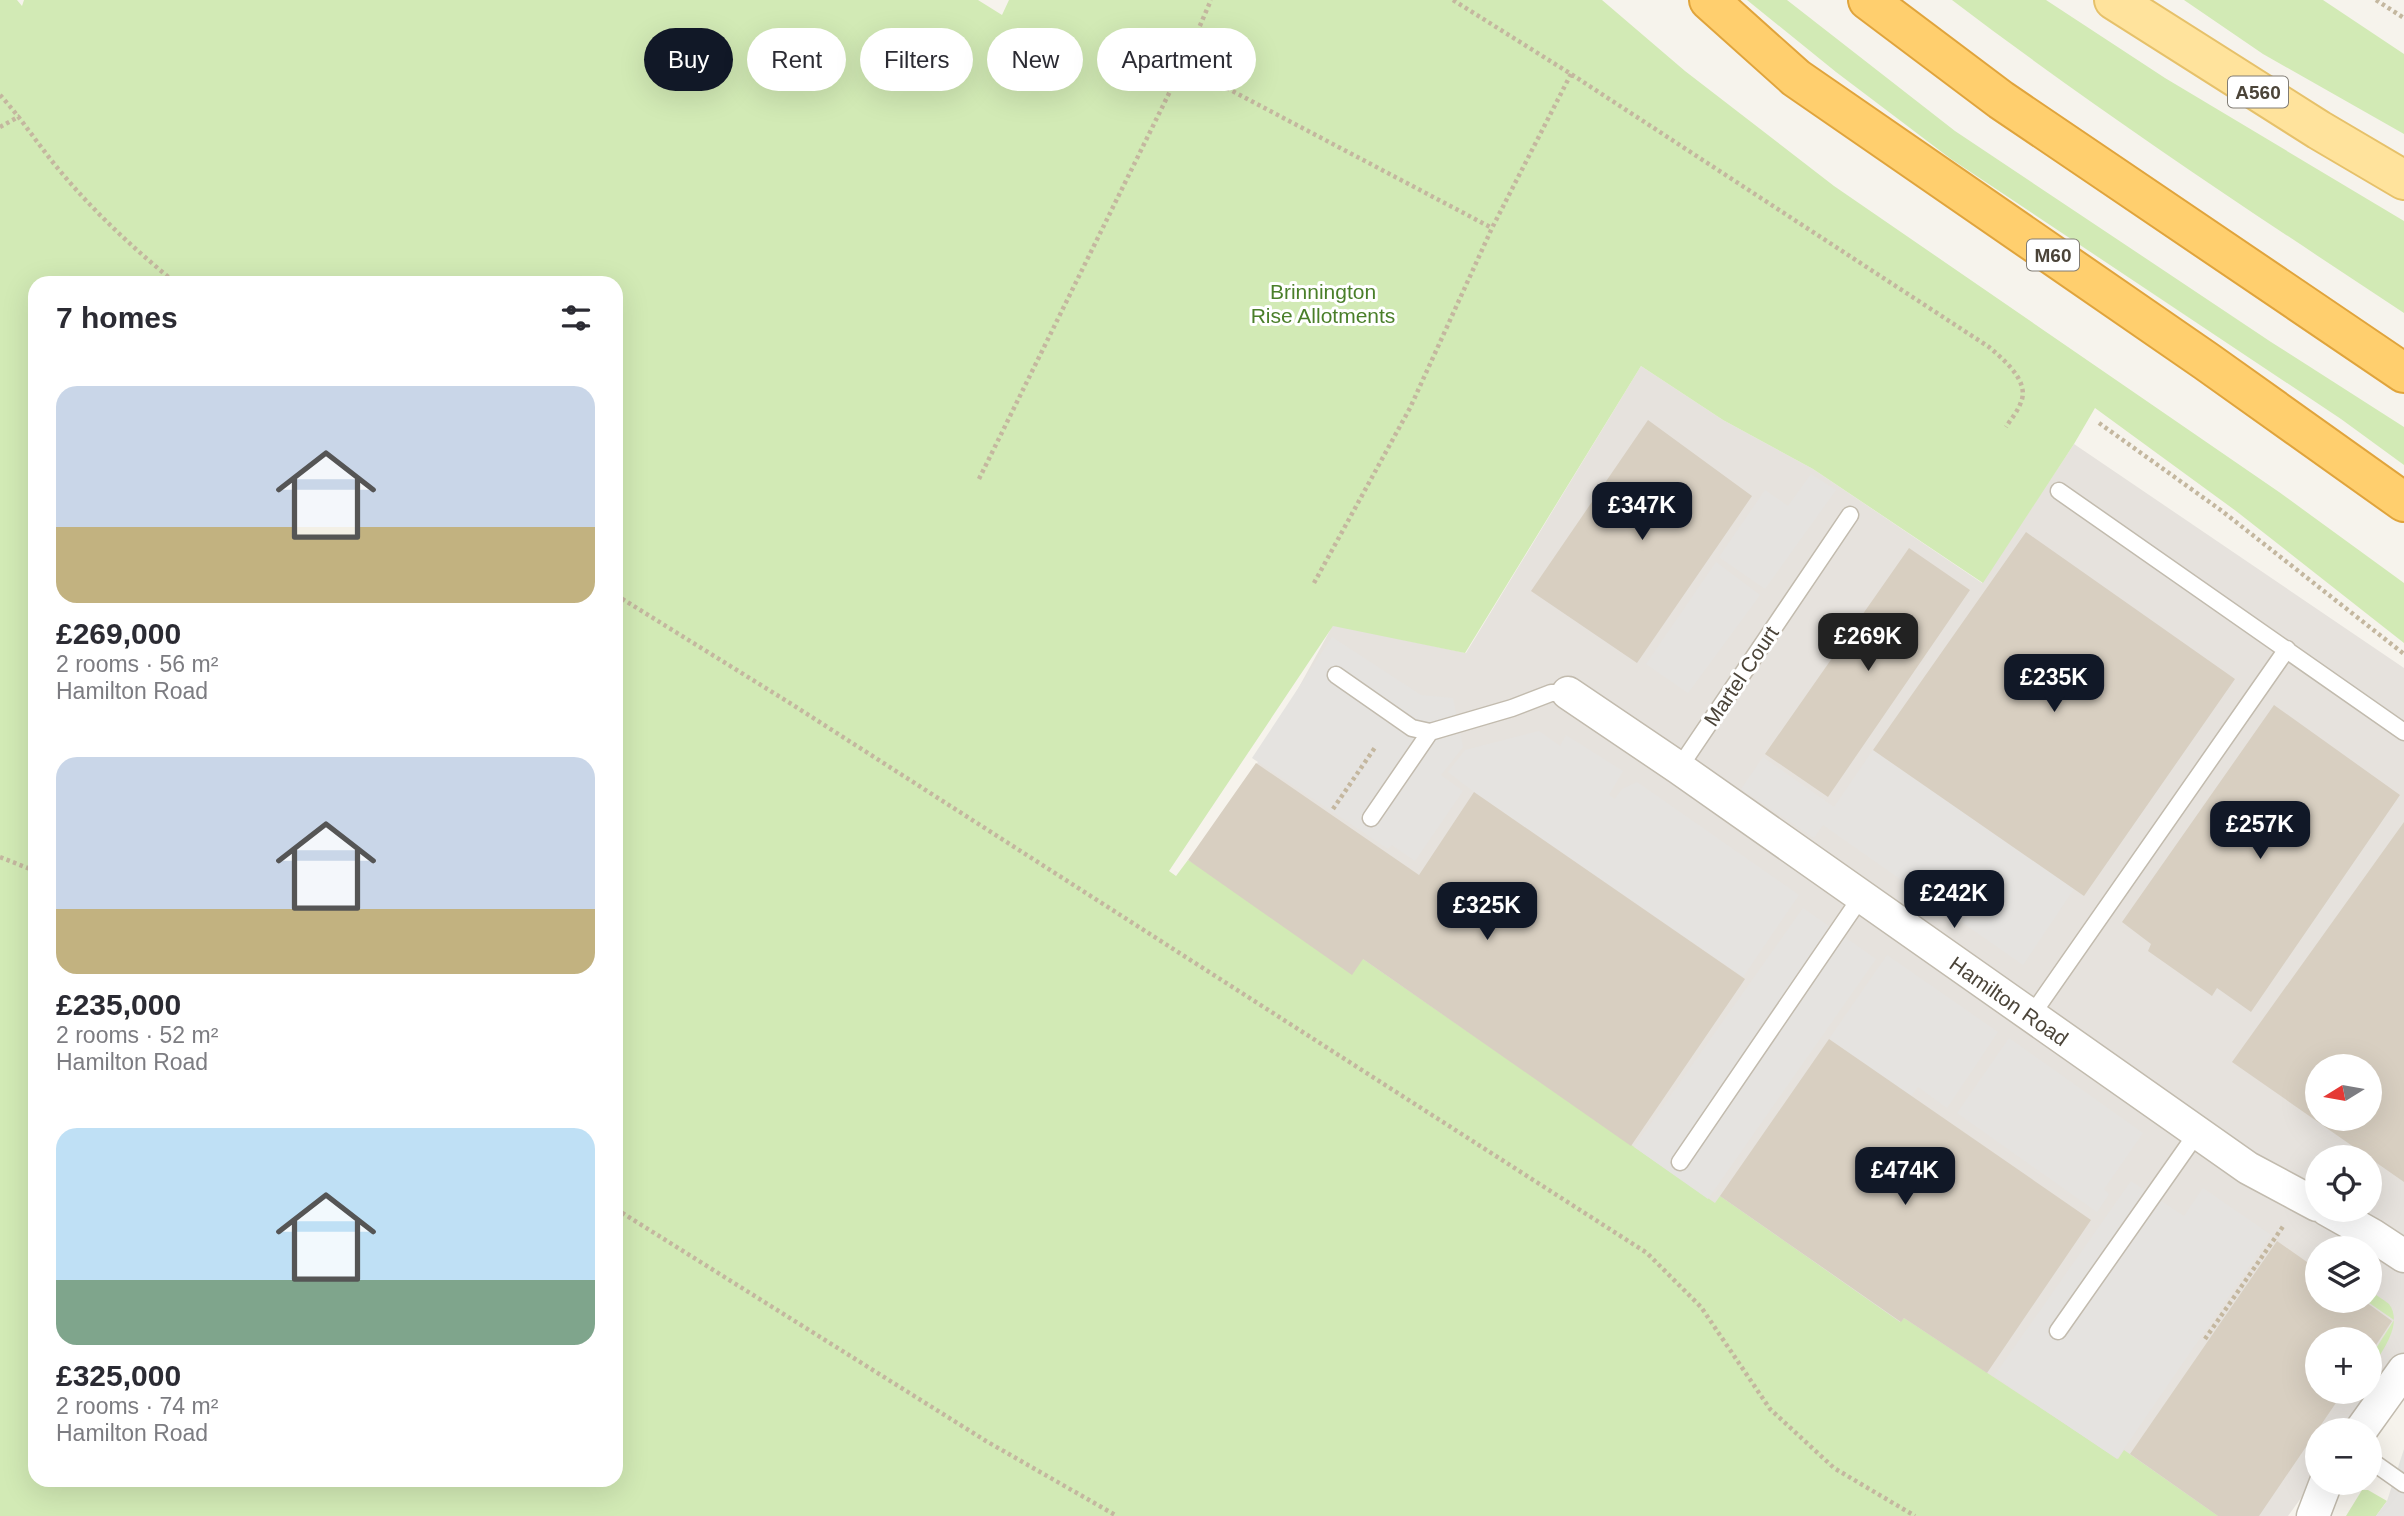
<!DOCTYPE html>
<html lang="en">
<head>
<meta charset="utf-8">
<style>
  :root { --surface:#fff; --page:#f7f7f7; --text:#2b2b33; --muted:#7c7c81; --accent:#111827 }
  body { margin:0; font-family:Helvetica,sans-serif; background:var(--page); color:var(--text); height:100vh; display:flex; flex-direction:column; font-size:26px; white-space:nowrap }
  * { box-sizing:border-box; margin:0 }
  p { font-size:23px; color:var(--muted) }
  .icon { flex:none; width:38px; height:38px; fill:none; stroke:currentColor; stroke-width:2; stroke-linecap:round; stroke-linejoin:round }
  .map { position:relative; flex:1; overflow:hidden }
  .drawer { position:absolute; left:28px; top:276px; width:595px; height:1211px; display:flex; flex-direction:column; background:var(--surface); border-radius:21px; box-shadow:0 7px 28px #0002 }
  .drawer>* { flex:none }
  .guide { position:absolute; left:644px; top:28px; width:665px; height:63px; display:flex; gap:14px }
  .needle { width:46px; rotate:259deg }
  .buttons { position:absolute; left:2305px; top:1054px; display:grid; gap:14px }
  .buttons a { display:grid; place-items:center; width:77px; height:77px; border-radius:50%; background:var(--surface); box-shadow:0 7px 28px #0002; font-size:35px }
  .price { position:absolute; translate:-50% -60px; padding:0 16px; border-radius:14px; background:var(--accent); color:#fff; font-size:23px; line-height:46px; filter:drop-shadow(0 2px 4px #0008) }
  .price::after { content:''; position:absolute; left:50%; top:42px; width:21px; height:16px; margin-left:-10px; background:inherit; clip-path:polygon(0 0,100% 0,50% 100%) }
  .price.active { background:#222; color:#fff }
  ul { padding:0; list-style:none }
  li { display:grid; align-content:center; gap:14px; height:371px; padding:0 28px }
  li span { display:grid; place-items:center; height:217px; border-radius:21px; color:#555 }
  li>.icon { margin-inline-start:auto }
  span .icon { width:126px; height:126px; fill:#fffc; stroke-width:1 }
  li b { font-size:30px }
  h2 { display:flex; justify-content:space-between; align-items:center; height:84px; padding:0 28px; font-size:30px }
  .pill { padding:0 24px; border-radius:32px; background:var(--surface); box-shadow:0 7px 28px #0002; font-size:24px; line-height:63px }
  .pill.active { background:var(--accent); color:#fff }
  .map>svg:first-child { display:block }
  .industrial { fill:#e6e2dd; fill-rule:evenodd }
  .green { fill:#d2eab5; fill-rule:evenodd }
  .parking { fill:#e5e3e0 }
  .building { fill:#d8cfc1; fill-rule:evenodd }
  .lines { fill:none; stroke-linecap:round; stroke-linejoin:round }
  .lane-casing { stroke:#c2bbae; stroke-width:19 }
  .street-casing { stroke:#c2bbae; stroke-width:35 }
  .primary-casing { stroke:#e6c16a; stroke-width:42 }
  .highway-casing { stroke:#e0a43c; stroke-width:42 }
  .path { stroke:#c4b79f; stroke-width:4.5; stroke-dasharray:3.5 3.5; stroke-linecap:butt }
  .lane { stroke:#fff; stroke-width:16 }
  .street { stroke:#fff; stroke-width:32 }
  .primary { stroke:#ffe39c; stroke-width:38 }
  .highway { stroke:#ffcf6e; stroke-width:38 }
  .labels { text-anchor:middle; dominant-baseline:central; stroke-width:6; stroke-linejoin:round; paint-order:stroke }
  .shield { fill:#fff; stroke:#817c74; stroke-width:2 }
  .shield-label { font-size:19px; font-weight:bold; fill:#4b4439 }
  .park-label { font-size:21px; fill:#4a7f2a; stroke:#fff }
  .street-label { font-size:21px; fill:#4b4439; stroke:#fff }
</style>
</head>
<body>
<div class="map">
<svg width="2404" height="1516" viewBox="0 0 2404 1516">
  <rect width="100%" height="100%" fill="#f6f3ec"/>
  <path class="industrial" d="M1641 366 1723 420 1813 469 1982 583 2074 444 2404 668V1354L2350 1430H2317V1476L2288 1516H2121L1192 882 1333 625 1466 653ZM2317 1066H2370V1118H2317ZM2317 1157H2370V1209H2317ZM2317 1248H2370V1300H2317ZM2317 1339H2370V1391H2317Z"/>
  <path class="green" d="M0 0H17L22 6 24 0H978L1002 15 1009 0H1602L1685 71 1834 186 2279 492 2404 583V643L2236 511 2095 408 2074 444 1983 583 1813 469 1723 420 1641 366 1465 653 1333 626 1169 871 1176 876 1188 860 1363 959 1715 1203 1720 1196 1900 1322 1904 1318 2118 1459 2124 1450 2218 1516H0ZM35 284H616V1480H35Z
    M1747 0H1787L1955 131 2271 342 2404 427V465L2341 419 1951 159 1836 72Z
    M1952 0H2046L2165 78 2404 221V313C2251 212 2098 111 1952 0Z
    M2184 0H2323L2404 54V134L2263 54Z
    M2370 1291C2376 1295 2383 1299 2389 1304 2404 1324 2381 1353 2370 1370V1358L2394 1320 2365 1300H2370Z
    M2362 1490H2368L2387 1501 2376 1516H2346Z"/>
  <path class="parking" d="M1811 474 1836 490 1765 589 1719 557 1765 490 1788 506Z
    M1716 562 1760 595 1688 693 1646 664Z
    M1332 637 1421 695 1453 698 1463 747 1441 775 1463 791 1415 861 1392 845 1388 849 1252 758Z
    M1539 731 1560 746 1566 735 1623 771 1609 795 1615 799 1622 789 1637 782 1799 895 1743 977 1474 792 1448 772 1465 750Z
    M1873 750 2074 889 2023 965 1823 825 1814 838 1741 789 1763 757 1834 807Z
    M1803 908 1876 959 1708 1199 1634 1147Z
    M1887 955 1998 1032 1947 1108 1918 1087 1911 1096 1829 1039Z
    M2009 1038 2143 1133 2104 1189 2109 1194 2097 1212 1957 1113Z
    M2131 1181 2184 1216 2203 1188 2271 1235 2117 1459 1994 1376Z
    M2404 1449V1516H2376L2387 1501Z"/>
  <path class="building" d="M1648 420 1752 496 1637 663 1531 591Z
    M2026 532 2235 679 2084 896 1873 750Z
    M1909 548 1970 590 1828 797 1765 754Z
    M2274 705 2400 795 2251 1012 2217 988 2212 996 2148 951 2151 944 2122 922Z
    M1256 763 1419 875 1474 792 1745 979 1631 1146 1363 959 1352 975 1188 860Z
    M2404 822V1182L2232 1062ZM2317 1066H2370V1118H2317Z
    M1829 1039 2091 1220 1987 1373 1904 1318 1901 1322 1720 1196Z
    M2277 1241 2317 1269V1300H2363L2392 1321 2370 1354V1339H2317V1391H2344L2259 1516H2218L2130 1454Z"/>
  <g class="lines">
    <defs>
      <path id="lane" d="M2059 491 2404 732
        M1336 675 1412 728 1430 732 1512 708 1551 693H1568
        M1679 768 1850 515
        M1371 818 1430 732
        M2031 1016 2287 649
        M1680 1162 1861 897
        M2058 1331 2197 1133
        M2370 1460 2404 1484"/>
      <path id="street" d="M1568 693 1679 768 2248 1168 2317 1205
        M2326 1209 2372 1235 2404 1256
        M2361 1430 2404 1370
        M2313 1516 2326 1482"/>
      <path id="primary" d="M2114 0 2319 130 2404 180"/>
      <path id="highway" d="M1709 0 1796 78 2206 361 2404 502
        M1868 0 2001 100 2404 373"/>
    </defs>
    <use href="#lane" class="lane-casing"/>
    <use href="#street" class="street-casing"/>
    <use href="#primary" class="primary-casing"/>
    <use href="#highway" class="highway-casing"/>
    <path class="path" d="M1453 0 1571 74 1989 347C2003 359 2030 381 2021 402 2018 411 2011 419 2006 427
      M2376 0 2404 18
      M1183 65 1492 228
      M0 95C22 119 39 146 60 171 95 213 135 250 177 284
      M0 127 20 116
      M2099 423 2222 511 2404 654
      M979 479 1183 65 1211 0
      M1314 583 1410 408 1492 228 1571 74
      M616 595 793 705 1647 1253 1701 1307 1770 1409 1834 1468 1915 1516
      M1333 809 1376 746
      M0 857 35 871
      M616 1209 986 1441 1117 1516
      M2205 1339 2284 1225"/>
    <use href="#lane" class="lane"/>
    <use href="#street" class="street"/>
    <use href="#primary" class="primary"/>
    <use href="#highway" class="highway"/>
  </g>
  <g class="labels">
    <g class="shield">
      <rect x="2228" y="76.5" width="60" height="31" rx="5"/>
      <rect x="2027" y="239.5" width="52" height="31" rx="5"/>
    </g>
    <g class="shield-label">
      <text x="2258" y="92">A560</text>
      <text x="2053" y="255">M60</text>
    </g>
    <g class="park-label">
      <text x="1323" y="291">Brinnington<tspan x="1323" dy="24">Rise Allotments</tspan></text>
    </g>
    <g class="street-label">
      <text transform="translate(1741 676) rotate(-56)">Martel Court</text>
      <text transform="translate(2009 1001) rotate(35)">Hamilton Road</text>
    </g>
  </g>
</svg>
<div class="buttons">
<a><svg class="needle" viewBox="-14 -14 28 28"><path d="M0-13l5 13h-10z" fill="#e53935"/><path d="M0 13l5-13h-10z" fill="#7c7c81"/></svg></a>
<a><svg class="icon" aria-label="locate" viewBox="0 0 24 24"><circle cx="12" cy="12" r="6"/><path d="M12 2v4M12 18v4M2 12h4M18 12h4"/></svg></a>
<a><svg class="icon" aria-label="layers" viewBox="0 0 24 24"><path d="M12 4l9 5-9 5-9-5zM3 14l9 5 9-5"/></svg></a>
<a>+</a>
<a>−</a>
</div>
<b class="price" style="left:1642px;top:542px">£347K</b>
<b class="price active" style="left:1868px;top:673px">£269K</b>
<b class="price" style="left:2054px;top:714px">£235K</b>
<b class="price" style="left:2260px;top:861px">£257K</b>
<b class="price" style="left:1954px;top:930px">£242K</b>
<b class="price" style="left:1487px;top:942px">£325K</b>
<b class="price" style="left:1905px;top:1207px">£474K</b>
<div class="guide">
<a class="pill active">Buy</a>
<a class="pill">Rent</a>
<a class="pill">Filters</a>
<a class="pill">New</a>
<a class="pill">Apartment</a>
</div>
<section class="drawer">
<h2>7 homes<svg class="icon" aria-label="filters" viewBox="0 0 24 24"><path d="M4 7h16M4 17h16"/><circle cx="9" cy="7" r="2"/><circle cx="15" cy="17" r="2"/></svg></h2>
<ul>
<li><span style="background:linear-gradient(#c9d6e8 65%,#c2b280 0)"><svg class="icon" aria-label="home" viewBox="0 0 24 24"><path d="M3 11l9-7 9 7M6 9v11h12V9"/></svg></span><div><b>£269,000</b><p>2 rooms · 56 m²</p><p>Hamilton Road</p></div></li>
<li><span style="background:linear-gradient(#c9d6e8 70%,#c2b280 0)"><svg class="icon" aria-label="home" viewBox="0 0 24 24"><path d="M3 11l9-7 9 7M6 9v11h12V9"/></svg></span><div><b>£235,000</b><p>2 rooms · 52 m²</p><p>Hamilton Road</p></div></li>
<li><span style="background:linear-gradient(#bfe0f5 70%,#7fa58c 0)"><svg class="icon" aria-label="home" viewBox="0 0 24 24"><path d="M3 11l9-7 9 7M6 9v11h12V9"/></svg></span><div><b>£325,000</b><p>2 rooms · 74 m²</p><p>Hamilton Road</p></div></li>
</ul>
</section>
</div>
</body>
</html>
